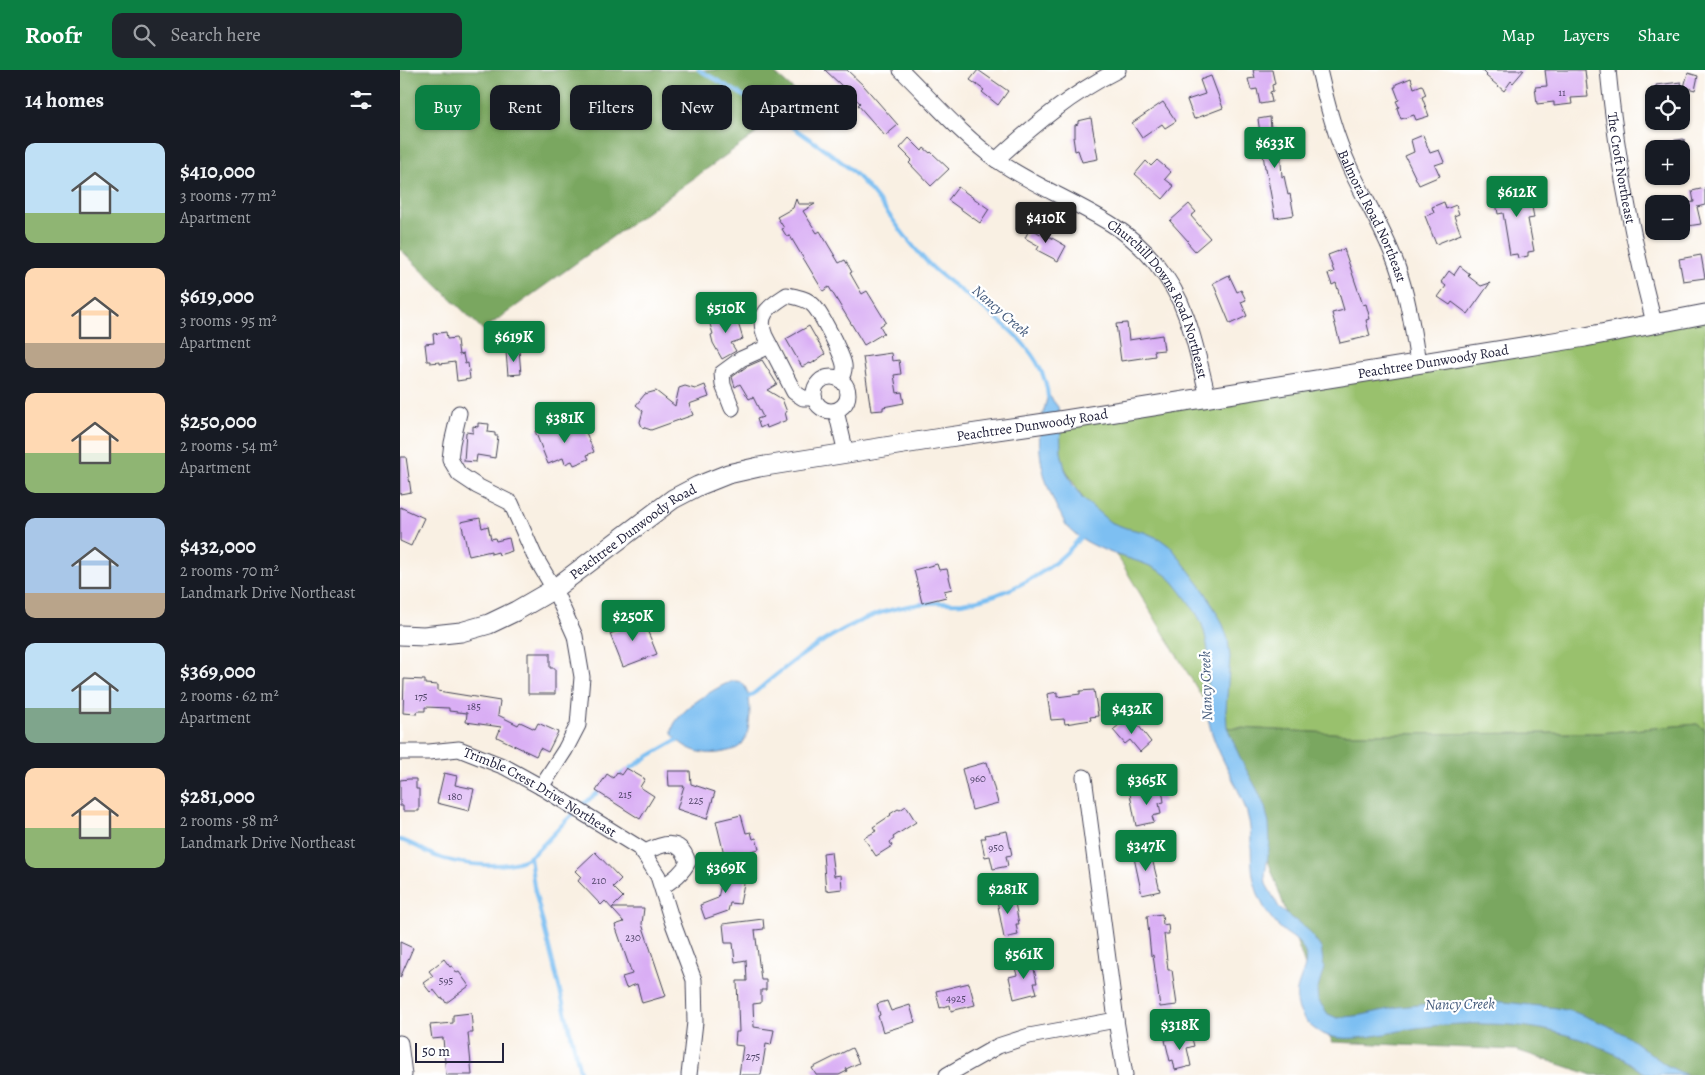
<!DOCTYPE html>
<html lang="en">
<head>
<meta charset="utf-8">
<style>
  :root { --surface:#171b24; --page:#20242c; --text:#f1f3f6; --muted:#9ea1a6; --accent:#0b8043 }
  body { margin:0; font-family:Alegreya,serif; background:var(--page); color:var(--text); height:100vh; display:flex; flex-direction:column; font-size:19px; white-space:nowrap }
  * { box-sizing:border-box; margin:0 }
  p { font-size:16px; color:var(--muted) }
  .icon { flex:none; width:28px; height:28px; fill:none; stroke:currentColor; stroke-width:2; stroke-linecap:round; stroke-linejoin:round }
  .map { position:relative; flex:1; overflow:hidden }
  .side { display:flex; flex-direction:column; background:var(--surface); width:400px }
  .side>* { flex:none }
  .top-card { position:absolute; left:15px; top:15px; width:475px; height:45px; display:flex; gap:10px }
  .fabs { position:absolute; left:1245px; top:15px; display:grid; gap:10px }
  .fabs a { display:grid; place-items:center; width:45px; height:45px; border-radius:10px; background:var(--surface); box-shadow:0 1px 4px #0004; font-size:25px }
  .scale { position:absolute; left:15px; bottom:12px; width:89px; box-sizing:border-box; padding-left:5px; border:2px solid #22223b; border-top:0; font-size:14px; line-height:18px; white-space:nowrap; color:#22223b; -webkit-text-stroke:4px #fff; paint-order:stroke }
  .price { position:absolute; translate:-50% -42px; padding:0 11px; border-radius:5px; background:var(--accent); color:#fff; font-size:16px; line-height:32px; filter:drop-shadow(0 1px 2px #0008) }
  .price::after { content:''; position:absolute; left:50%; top:30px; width:15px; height:11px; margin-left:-8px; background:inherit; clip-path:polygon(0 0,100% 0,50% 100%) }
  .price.current { background:#222; color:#fff }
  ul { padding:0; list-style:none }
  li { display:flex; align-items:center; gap:15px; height:125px; padding:0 25px }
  li span { display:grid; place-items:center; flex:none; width:140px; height:100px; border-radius:10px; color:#555 }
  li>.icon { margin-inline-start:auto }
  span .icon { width:60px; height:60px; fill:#fffc; stroke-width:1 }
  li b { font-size:21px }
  h2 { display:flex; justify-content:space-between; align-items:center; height:60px; padding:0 25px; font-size:21px }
  .tag { padding:0 18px; border-radius:10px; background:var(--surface); box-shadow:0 1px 4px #0004; font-size:18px; line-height:45px }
  .tag.current { background:var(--accent); color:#fff }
  header { display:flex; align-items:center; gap:30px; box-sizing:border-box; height:70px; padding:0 25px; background:var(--accent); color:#fff }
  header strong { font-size:24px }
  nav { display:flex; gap:28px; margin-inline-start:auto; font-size:18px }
  .search { width:350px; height:45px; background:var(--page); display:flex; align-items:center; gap:12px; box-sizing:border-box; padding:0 18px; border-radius:10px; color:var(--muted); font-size:19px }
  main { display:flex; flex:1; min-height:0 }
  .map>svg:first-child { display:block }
  .green { fill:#99c16d; stroke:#5e7254 }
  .forest { fill:#7aa760; stroke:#4e644e }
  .water { fill:#7dbff2; stroke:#507096 }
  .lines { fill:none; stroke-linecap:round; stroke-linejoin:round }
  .stream { stroke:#7dbff2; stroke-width:4 }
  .building { fill:#d9aef4 }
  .minor-casing { stroke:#424154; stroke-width:17 }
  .major-casing { stroke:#424154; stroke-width:21 }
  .minor { stroke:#fff; stroke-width:15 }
  .major { stroke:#fff; stroke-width:19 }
  .labels { text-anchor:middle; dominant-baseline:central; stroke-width:4.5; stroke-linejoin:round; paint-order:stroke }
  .number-label { font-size:11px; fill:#504569 }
  .street-label { font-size:14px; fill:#22223b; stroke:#fff }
  .water-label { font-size:15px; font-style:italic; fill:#42597b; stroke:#fff }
</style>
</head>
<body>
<header>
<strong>Roofr</strong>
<div class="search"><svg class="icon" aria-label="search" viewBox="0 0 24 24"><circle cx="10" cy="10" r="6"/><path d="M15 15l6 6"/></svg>Search here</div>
<nav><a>Map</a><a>Layers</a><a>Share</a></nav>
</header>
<main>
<section class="side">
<h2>14 homes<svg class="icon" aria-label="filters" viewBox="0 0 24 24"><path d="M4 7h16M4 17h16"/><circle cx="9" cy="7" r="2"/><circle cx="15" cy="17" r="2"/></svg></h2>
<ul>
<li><span style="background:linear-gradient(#bfe0f5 70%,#8fb573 0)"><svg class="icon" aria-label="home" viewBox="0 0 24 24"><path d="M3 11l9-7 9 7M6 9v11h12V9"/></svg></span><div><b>$410,000</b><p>3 rooms · 77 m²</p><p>Apartment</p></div></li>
<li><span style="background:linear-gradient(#ffd9b3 75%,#b9a48a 0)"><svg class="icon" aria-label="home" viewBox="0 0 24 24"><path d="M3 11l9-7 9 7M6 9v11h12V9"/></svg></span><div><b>$619,000</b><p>3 rooms · 95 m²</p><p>Apartment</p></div></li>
<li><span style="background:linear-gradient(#ffd9b3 60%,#8fb573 0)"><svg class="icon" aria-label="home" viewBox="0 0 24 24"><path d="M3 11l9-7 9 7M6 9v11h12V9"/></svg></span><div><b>$250,000</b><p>2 rooms · 54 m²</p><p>Apartment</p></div></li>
<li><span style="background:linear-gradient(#a9c7e8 75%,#b9a48a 0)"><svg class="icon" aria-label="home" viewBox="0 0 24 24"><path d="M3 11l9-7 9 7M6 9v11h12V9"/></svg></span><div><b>$432,000</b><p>2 rooms · 70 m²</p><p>Landmark Drive Northeast</p></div></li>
<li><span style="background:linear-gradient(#bfe0f5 65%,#7fa58c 0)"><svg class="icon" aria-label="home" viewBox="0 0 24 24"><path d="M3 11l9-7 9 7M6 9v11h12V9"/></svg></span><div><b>$369,000</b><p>2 rooms · 62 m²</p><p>Apartment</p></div></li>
<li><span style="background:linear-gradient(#ffd9b3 60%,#8fb573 0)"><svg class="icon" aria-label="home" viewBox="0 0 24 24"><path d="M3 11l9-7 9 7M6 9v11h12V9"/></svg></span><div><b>$281,000</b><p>2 rooms · 58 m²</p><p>Landmark Drive Northeast</p></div></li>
</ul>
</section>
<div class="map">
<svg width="1305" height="1005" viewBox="0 0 1305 1005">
  <rect width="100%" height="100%" fill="#fff"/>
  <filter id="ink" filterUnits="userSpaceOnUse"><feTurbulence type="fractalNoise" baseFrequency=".02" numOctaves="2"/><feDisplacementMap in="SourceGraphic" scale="10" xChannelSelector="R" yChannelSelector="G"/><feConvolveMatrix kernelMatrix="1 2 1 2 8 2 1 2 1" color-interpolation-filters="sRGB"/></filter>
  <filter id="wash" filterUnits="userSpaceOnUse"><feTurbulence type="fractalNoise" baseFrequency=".0096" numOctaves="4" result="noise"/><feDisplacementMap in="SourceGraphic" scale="20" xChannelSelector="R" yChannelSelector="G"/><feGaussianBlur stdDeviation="1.12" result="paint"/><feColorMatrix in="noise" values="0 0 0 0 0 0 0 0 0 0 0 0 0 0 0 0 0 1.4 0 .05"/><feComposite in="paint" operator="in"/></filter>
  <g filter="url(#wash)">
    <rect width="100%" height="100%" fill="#f9f0e3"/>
    <path class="green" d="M1305 238V660L1297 654 1200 663 950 664 820 657 639 355Z"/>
    <path class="forest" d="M0 0H371L404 29 83 260 0 179Z
      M1297 654 1305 660V1005H1192L1116 980 932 972 821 657 950 664 1200 663Z"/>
    <path class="water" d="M648 324 658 337 660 346 661 382 665 399 673 415 683 429 710 452 726 458 744 462 760 469 772 478 805 522 822 552 828 569 830 587 826 640 827 657 841 690 858 721 865 737 869 754 870 772 865 805 866 814 880 839 907 859 921 878 924 898 917 922 918 930 928 944 937 948 962 945 998 937 1051 932H1104L1157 938 1174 942 1207 955 1228 967 1266 995 1286 1005C1275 1005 1262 1005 1251 1005 1240 1003 1232 993 1222 988 1212 982 1201 978 1191 973 1157 960 1121 954 1085 954 1062 953 1039 955 1016 958 988 962 940 978 916 960 901 950 893 933 898 916 901 905 908 895 905 883 901 873 894 868 886 863 873 853 862 837 857 821 847 794 855 769 847 743 837 710 814 682 808 648 805 631 809 614 809 597 809 582 806 565 801 552 796 541 783 524 775 514 759 494 732 491 709 482 694 476 677 468 666 455 663 450 661 444 658 440 644 412 636 383 641 352 643 342 646 333 648 324Z
      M333 611C337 611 340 611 343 614 353 625 351 659 344 671 341 677 334 680 328 681 307 687 286 682 272 664 269 645 317 616 333 611Z"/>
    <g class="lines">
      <path class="stream" d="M299 0C337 21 373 43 408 68 425 79 442 91 456 105 485 133 503 170 533 198 571 233 644 269 648 327
        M349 627C360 619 370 609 381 601 410 578 444 556 480 543 496 538 514 534 532 533 542 532 552 534 562 533 606 527 655 501 682 465
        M217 707 249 686 277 670
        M180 737 202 719
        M0 770C14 773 25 782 38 787 60 795 113 801 132 785 148 772 160 755 175 742
        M130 787 134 817 181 1005"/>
    </g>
    <g id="blocks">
      <path class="building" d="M425 0H447L464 16 498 55 485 66 458 35 460 33Z
        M578 0 608 21 598 35 582 22 584 20 570 10Z
        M853 0H872L875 14 872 15 873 21 870 22 872 32 860 34 857 19 851 20 848 9 855 8Z
        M1082 0H1124L1113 13 1111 11 1104 21 1086 6 1087 5Z
        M1145 0H1185L1188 27 1171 28 1172 34 1154 36V32L1137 34 1135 17 1147 16Z
        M1288 3 1298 6 1295 20 1284 17Z
        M811 6 823 38 794 49 787 30 805 24 800 10Z
        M1011 8 1014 18 1022 15 1026 25 1022 27 1029 46 1016 50 1014 45 1001 49 997 38 999 37 996 31 999 30 994 17H996V14Z
        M1281 12 1283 24H1257L1256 15Z
        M763 32 776 51 765 58 762 54 742 68 732 53Z
        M870 47 871 58 876 57 877 63H879L882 107 884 106 888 125 890 124 894 145 875 148 866 98H865L858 49Z
        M691 48 698 89 682 92 678 80 675 81 673 67H675V55L678 54V51Z
        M1023 65 1030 83 1039 80 1044 92 1035 95 1040 106 1019 115 1005 86 1014 82 1011 70Z
        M509 68 522 81 524 78 530 83 531 82 549 99 531 116 509 93 512 90 500 78Z
        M1284 69 1285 79H1254V73Z
        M757 90 771 102 765 109 774 116 763 129 735 104 746 91 751 96Z
        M1128 114 1134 148 1128 149 1134 181 1128 182V186L1118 188 1117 184 1110 185 1103 143 1098 144 1094 120Z
        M558 117 589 139 580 153 548 130Z
        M1305 118V135L1297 137 1301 154 1281 157V134L1294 132 1292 121Z
        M396 129 398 134H415L403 141 417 163 420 161 439 193 445 190 452 202 450 203 462 224 467 221 486 252 480 256 484 263 464 275 429 217 423 221 390 166 387 167 382 159 384 158 377 147 393 138Z
        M1044 132 1046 139 1056 135 1059 144 1054 146 1061 164 1036 174 1025 146 1034 143 1032 137Z
        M789 134 796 142 791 146 810 168 795 181 787 172 788 171 770 151Z
        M630 158 644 166 645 164 666 176 658 191 637 180 639 176 625 168Z
        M944 179 963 235 966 234 970 249 966 250 970 266 940 273 932 243 944 240 936 213 932 215 928 204 934 202 928 185Z
        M1301 185 1305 208 1283 211 1279 189Z
        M1060 196 1070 204 1068 206 1081 216 1090 213 1068 244 1052 232 1050 235 1038 227 1046 216 1041 212 1049 201 1054 205Z
        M829 205 837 222 841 220 846 230 841 232 847 246 830 254 813 213Z
        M335 243 343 269 331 273 336 281 322 289 313 273 311 265 313 264 309 251Z
        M727 253 729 270 762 265 764 280 754 281 755 286 721 291 716 254Z
        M409 256 425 284 411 294 410 293 402 297 386 269Z
        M46 262 47 269 56 268 57 270 59 285 63 284 65 294 68 293 70 309 57 311 55 292 40 294V292L30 293V291H27L25 274 34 273 33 264Z
        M119 280 121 304 108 305 106 282Z
        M491 283 492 291 499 290 501 304 494 305 497 323 502 322 504 333 483 337V340L471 341 463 287Z
        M362 290 377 314 367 320 382 329 387 342H385L387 350 367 358 366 355 360 358 357 349 363 347 353 327 349 329 340 314 335 317 332 307 346 297Z
        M305 315 309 327 289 334 293 345 251 360 242 357 240 352 243 341 236 335 245 324 256 321 275 336 279 318 285 316 295 319Z
        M158 351 163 363 183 355 194 382 187 385 189 389 174 395 172 391 165 394 163 388 148 394 135 361Z
        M78 353 89 354 88 362 95 363V366H98L95 388 77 385 76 392 64 391 66 362 73 363V356L78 357Z
        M0 387H6L11 422 0 424Z
        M0 437 24 448 11 476 0 471Z
        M80 448 82 458 88 456 91 469 95 468 96 471 109 468 112 481 99 485 98 482 91 484V481L69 486 61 452Z
        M537 494 539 500 547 499 552 519 544 521 546 527 522 533 514 500Z
        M230 548 233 554 243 550 257 584 223 597 210 564 220 560 217 553Z
        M128 583H150V598H155V624H128Z
        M4 609 25 610V614L38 615V621L100 631 98 645 118 655 120 652 135 659 138 653 158 662 148 682 140 678 136 686 97 667 101 657 66 652 67 643 49 641V638L25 637V641H17V644L3 643Z
        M694 620 698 646 690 647 691 650 665 654 664 649 651 650 647 624 657 622V627L680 624V621Z
        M727 648 734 658 738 655 751 672 740 682 730 670 725 674 713 660Z
        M587 692 598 733 572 740 562 699Z
        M226 698 245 709 240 717 254 726 240 749 196 721 207 704 213 708 217 702 221 705Z
        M268 701H290L291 714 315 722 307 749 277 739 284 716H269Z
        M44 703 57 706 55 715 74 719 69 741 37 733Z
        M9 709H16V719H19V741H3V736H0V710Z
        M762 719 764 732 759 733 761 744 752 746 754 752 736 756 730 724Z
        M506 736 516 752 493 767 494 769 490 772 492 776 476 786 464 768 476 761 473 757 491 745 490 744 498 739 500 740Z
        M341 745 346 763 351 762 353 769 356 768 359 779 351 781 352 786 339 790 336 781 324 784 316 751Z
        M607 761 612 785 606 786 608 796 593 799 590 786 585 787 581 768H586L585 765Z
        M750 780 760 821 742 825 733 783Z
        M195 782 221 809 213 817 223 827 212 838H244L242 854 266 926 242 933 237 914 226 918 222 907 232 904 215 855 224 852 205 831 201 835 178 811 181 807 175 801Z
        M431 782 434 806 441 805 442 819 426 821 423 783Z
        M324 800 346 803 340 834 330 833 328 841 305 849 300 835 318 828Z
        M610 823 612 833H615L619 854H616L618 865 604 868 596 825Z
        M762 844 763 855 768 854 769 864H764L768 900H772L777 935 760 937 753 885 751 886 747 846Z
        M363 849 364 859 355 860 361 910H366V920H361V933L353 934 354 957 374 960 371 975 366 974 361 1005H339L343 976 335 975 336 962H339L337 911H347L346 890 335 892 333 873H325L323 854Z
        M0 872 13 878 0 908Z
        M44 889 50 897 52 896 57 903 59 902 69 916 46 933 43 928 41 929 33 919 30 922 23 913 33 906 29 901Z
        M632 890 637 913H634L637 923 614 929 609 907 617 905 614 895Z
        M569 913 575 935 551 941 550 935 540 938 536 921Z
        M487 931 491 941 510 935 515 952 483 962 478 946 480 945 477 934Z
        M71 943 73 963H68L72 1005H46L43 968 32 969 30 955 53 953V945Z
        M791 965 794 976 787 978 791 996 775 1000 773 990 770 991 765 970 783 966V967Z
        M452 978 459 993 446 999 447 1001 439 1005H416L412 998Z"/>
    </g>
  </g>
  <g filter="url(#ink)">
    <use href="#blocks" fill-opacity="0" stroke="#424154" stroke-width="1"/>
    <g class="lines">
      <defs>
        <g id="minor">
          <path id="s1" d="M501 0C531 29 563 67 598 91 633 115 674 131 711 154 744 174 773 209 786 246 796 272 801 300 808 327"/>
          <path id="s2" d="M919 0C927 34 935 66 950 98 965 130 984 160 996 193 1008 226 1013 260 1018 293"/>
          <path id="s3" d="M1208 0C1216 85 1233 171 1254 253"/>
          <path d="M596 90C634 55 672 23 718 0"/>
          <circle cx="431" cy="324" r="17"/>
          <path d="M414 328H403L394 322 365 266C356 244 370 236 387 225 396 227 406 228 413 235 421 243 442 284 444 295 445 301 443 305 440 310"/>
          <path d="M332 338 323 315 322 303 341 289 370 276"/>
          <path d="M436 341 446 383"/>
          <path d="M59 343 52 373 50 389 59 404 77 416 111 433 134 485 154 519 175 566 182 607 178 655 165 680 141 717"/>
          <path id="s4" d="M0 682H29L59 679 105 697 141 717 241 779 258 806 272 851 294 910 295 952 289 1005"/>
          <path d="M684 707 716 950 725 1005"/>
          <path d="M243 783C262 774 280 766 288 792 282 804 272 810 262 817"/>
          <path d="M0 973 4 1005"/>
          <path d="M547 1005 598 976 629 966 716 950"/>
        </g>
        <g id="major">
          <path id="s5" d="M0 565 24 566 61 562 89 554 116 541 154 519 273 429 298 416 328 404 359 397 535 369 659 351 1185 267 1305 244"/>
        </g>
      </defs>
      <use href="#minor" class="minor-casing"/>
      <use href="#major" class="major-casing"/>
      <use href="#minor" class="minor"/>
      <use href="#major" class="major"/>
    </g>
  </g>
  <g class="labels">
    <g class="number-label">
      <text x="1162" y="22">11</text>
      <text x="21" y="626">175</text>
      <text x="74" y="636">185</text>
      <text x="578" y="708">960</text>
      <text x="225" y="724">215</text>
      <text x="55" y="726">180</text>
      <text x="296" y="730">225</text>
      <text x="596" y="777">950</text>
      <text x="199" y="810">210</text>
      <text x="233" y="867">230</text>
      <text x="46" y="910">595</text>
      <text x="556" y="928">4925</text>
      <text x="353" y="986">275</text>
    </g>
    <g class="street-label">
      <text stroke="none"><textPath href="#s3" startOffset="99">The Croft Northeast</textPath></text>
      <text stroke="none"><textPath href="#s2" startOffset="156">Balmoral Road Northeast</textPath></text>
      <text stroke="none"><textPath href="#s1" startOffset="354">Churchill Downs Road Northeast</textPath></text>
      <text stroke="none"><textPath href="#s5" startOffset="1088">Peachtree Dunwoody Road</textPath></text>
      <text stroke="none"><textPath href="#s5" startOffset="682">Peachtree Dunwoody Road</textPath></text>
      <text stroke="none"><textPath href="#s5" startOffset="262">Peachtree Dunwoody Road</textPath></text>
      <text stroke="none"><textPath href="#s4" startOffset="151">Trimble Crest Drive Northeast</textPath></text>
    </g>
    <g class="water-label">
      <text transform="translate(601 241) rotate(41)">Nancy Creek</text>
      <text transform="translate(806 616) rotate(-92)">Nancy Creek</text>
      <text transform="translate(1060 934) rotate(-1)">Nancy Creek</text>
    </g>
  </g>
</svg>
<div class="fabs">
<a><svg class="icon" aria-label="locate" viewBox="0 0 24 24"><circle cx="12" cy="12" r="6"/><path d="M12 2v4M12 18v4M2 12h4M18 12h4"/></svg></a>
<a>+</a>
<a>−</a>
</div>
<div class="scale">50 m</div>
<b class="price" style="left:875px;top:99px">$633K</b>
<b class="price" style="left:1117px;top:148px">$612K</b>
<b class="price current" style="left:646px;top:174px">$410K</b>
<b class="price" style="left:326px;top:264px">$510K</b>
<b class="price" style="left:114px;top:293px">$619K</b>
<b class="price" style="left:165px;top:374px">$381K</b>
<b class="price" style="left:233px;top:572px">$250K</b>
<b class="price" style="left:732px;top:665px">$432K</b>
<b class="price" style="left:747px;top:736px">$365K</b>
<b class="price" style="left:746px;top:802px">$347K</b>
<b class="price" style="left:326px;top:824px">$369K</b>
<b class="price" style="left:608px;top:845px">$281K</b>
<b class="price" style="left:624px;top:910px">$561K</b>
<b class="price" style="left:780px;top:981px">$318K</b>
<div class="top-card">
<a class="tag current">Buy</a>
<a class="tag">Rent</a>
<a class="tag">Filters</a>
<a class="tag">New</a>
<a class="tag">Apartment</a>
</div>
</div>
</main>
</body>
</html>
